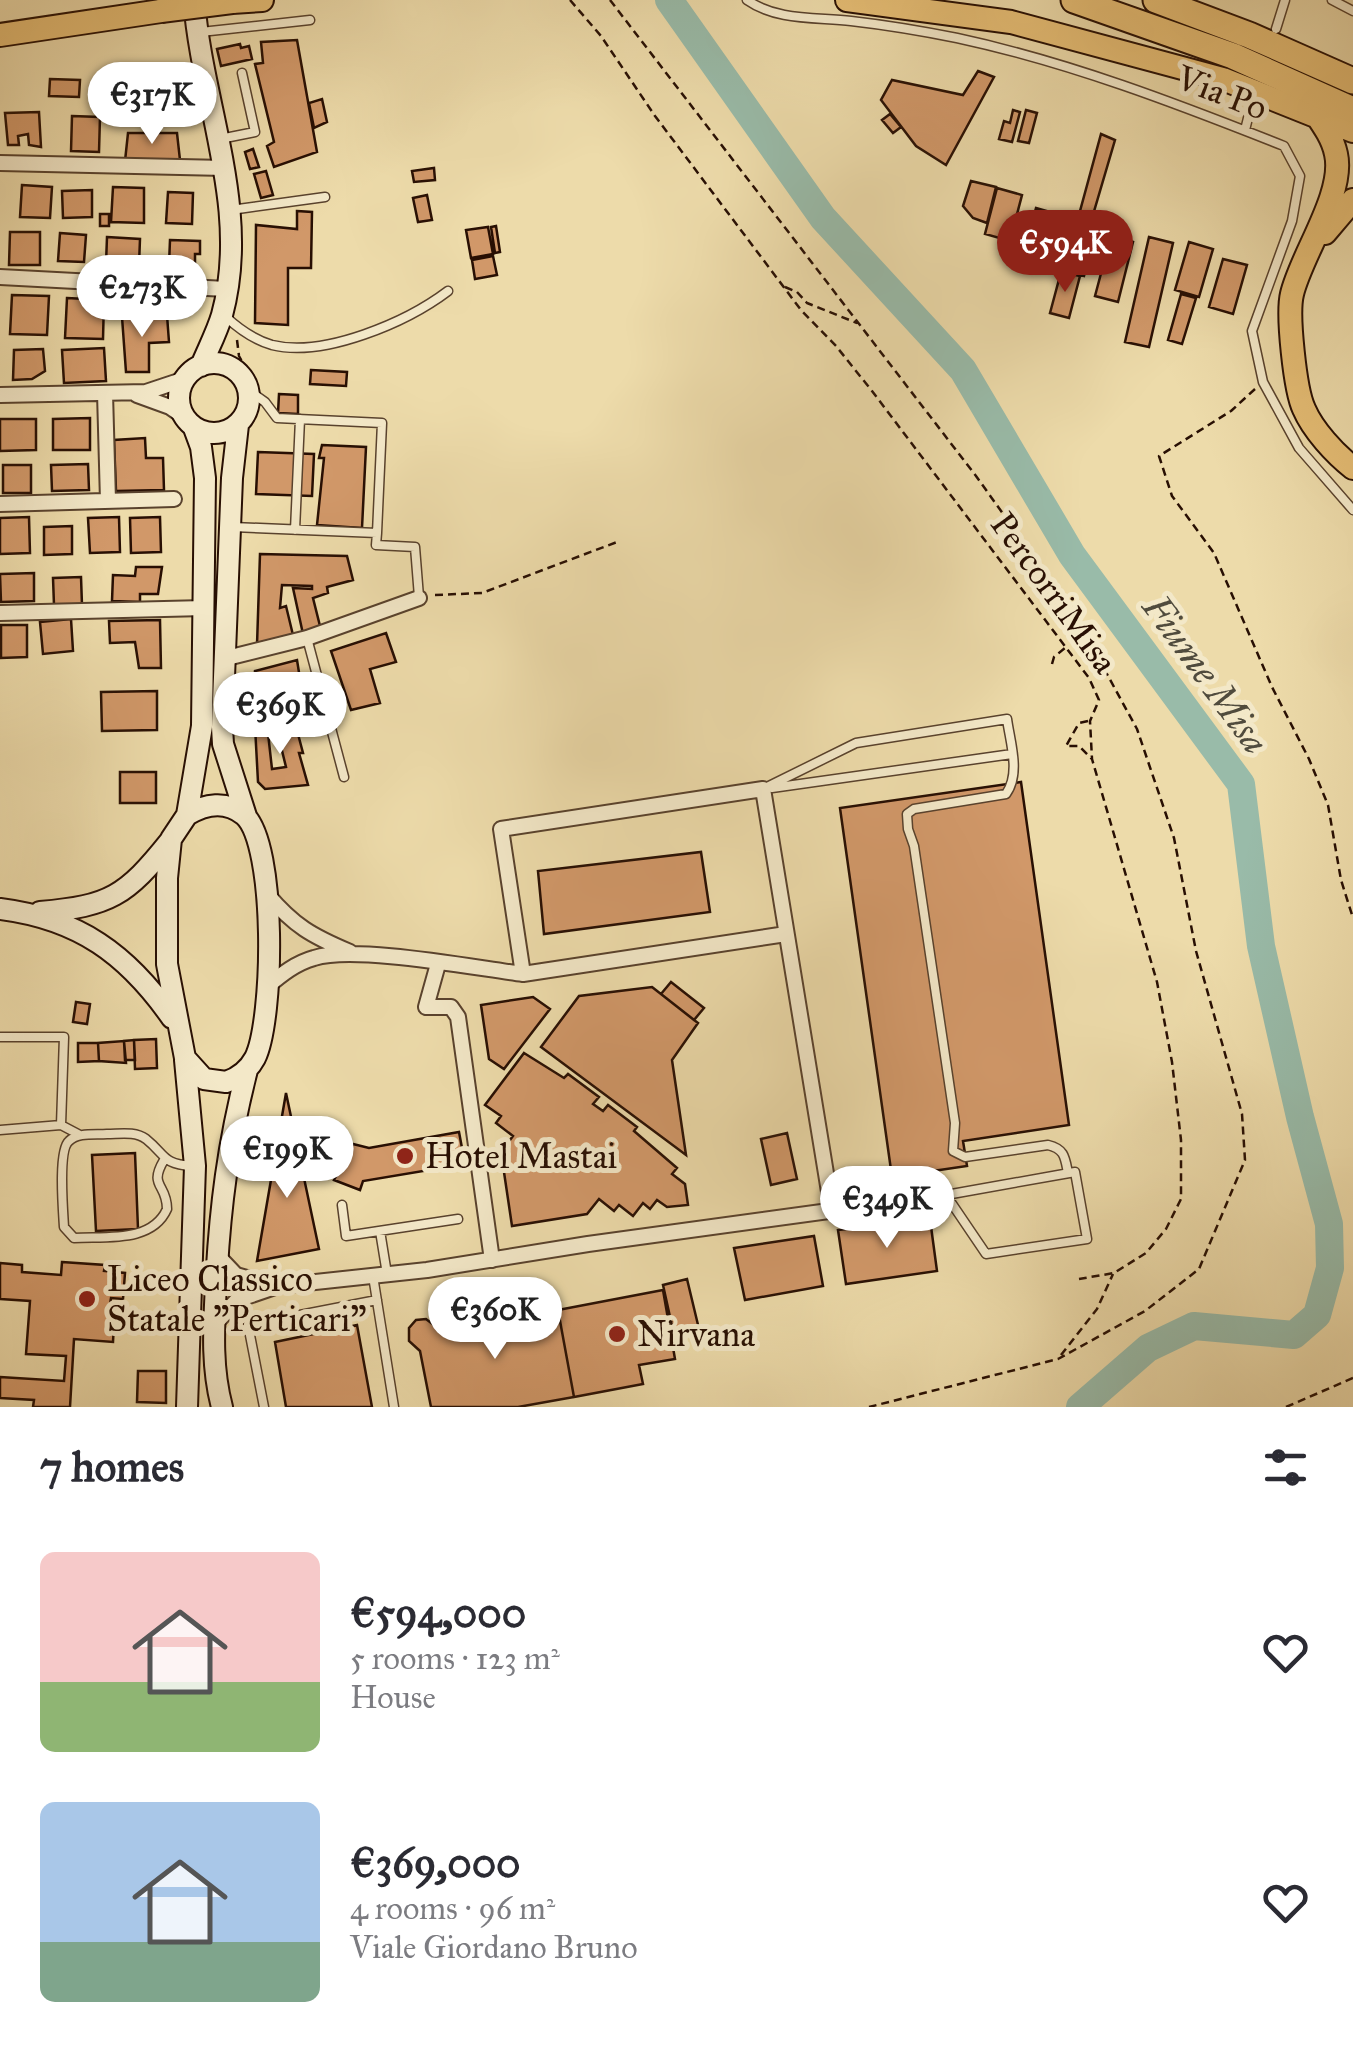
<!DOCTYPE html>
<html lang="en">
<head>
<meta charset="utf-8">
<style>
  :root { --surface:#fff; --page:#f2f2f3; --text:#2b2b33; --muted:#7c7c81; --accent:#8f2418 }
  body { margin:0; font-family:"IM FELL Great Primer",serif; background:var(--page); color:var(--text); height:100vh; display:flex; flex-direction:column; font-size:38px; white-space:nowrap }
  * { box-sizing:border-box; margin:0 }
  p { font-size:32px; color:var(--muted) }
  .icon { flex:none; width:55px; height:55px; fill:none; stroke:currentColor; stroke-width:2; stroke-linecap:round; stroke-linejoin:round }
  .map { position:relative; height:1407px; overflow:hidden }
  .sheet { display:flex; flex-direction:column; background:var(--surface); flex:1 }
  .sheet>* { flex:none }
  .price { position:absolute; translate:-50% -85px; padding:0 22px; border-radius:35px; background:#fff; color:#222; font-size:32px; line-height:65px; filter:drop-shadow(0 2px 5px #0008) }
  .price::after { content:''; position:absolute; left:50%; top:60px; width:30px; height:22px; margin-left:-15px; background:inherit; clip-path:polygon(0 0,100% 0,50% 100%) }
  .price.on { background:var(--accent); color:#fff }
  ul { padding:0; list-style:none }
  li { display:flex; align-items:center; gap:30px; height:250px; padding:0 40px }
  li span { display:grid; place-items:center; flex:none; width:280px; height:200px; border-radius:15px; color:#555 }
  li>.icon { margin-inline-start:auto }
  span .icon { width:120px; height:120px; fill:#fffc; stroke-width:1 }
  li b { font-size:42px }
  h2 { display:flex; justify-content:space-between; align-items:center; height:120px; padding:0 40px; font-size:42px }
  .map>svg:first-child { display:block }
  .lines { fill:none; stroke-linecap:round; stroke-linejoin:round }
  .river { stroke:#99bba9; stroke-width:28 }
  .building { fill:#d19869; stroke:#280f03; stroke-width:2.5 }
  .service-casing { stroke:#59422d; stroke-width:11 }
  .minor-casing { stroke:#59422d; stroke-width:18 }
  .secondary-casing { stroke:#280f03; stroke-width:24 }
  .primary-casing { stroke:#280f03; stroke-width:26 }
  .motorway-casing { stroke:#280f03; stroke-width:29 }
  .path { stroke:#280f03; stroke-width:2.5; stroke-dasharray:8 5; stroke-linecap:butt }
  .service { stroke:#f3e8c8; stroke-width:8 }
  .minor { stroke:#f3e8c8; stroke-width:14 }
  .secondary { stroke:#f3e8c8; stroke-width:20 }
  .primary { stroke:#e6be75; stroke-width:22 }
  .motorway { stroke:#e6be75; stroke-width:25 }
  .primary-bridge-casing { stroke:#280f03; stroke-width:26; stroke-linecap:butt }
  .primary-bridge { stroke:#e6be75; stroke-width:22 }
  .poi-dot { fill:#8f2418; stroke:#f3e8c8; stroke-width:4 }
  .labels { text-anchor:middle; dominant-baseline:central; stroke-width:10; stroke-linejoin:round; paint-order:stroke }
  .street-label { font-size:35px; fill:#280f03; stroke:#f3e8c8 }
  .poi-label { font-size:35px; fill:#280f03; stroke:#f3e8c8; text-anchor:start }
  .water-label { font-size:38px; font-style:italic; fill:#504b3d; stroke:#f3e8c8 }
</style>
</head>
<body>
<div class="map">
<svg width="1353" height="1407" viewBox="0 0 1353 1407">
  <rect width="100%" height="100%" fill="#eddbaa"/>
  <filter id="stains"><feTurbulence type="fractalNoise" baseFrequency=".002" numOctaves="4"/><feColorMatrix values="0 0 0 0 .2 0 0 0 0 .09 0 0 0 0 .02 0 0 0 .5 -.17"/></filter>
  <radialGradient id="worn" r=".72"><stop offset=".6" stop-color="#630" stop-opacity="0"/><stop offset="1" stop-color="#630" stop-opacity=".3"/></radialGradient>
  <g class="lines">
    <path class="river" d="M669 0 823 218 963 370 1072 555 1241 784 1261 946 1300 1117 1329 1224 1330 1268 1317 1315 1294 1335 1194 1326 1148 1348 1080 1407"/>
  </g>
  <path class="building" d="M297 40 317 152 274 167 267 146 274 142 255 64 263 63 261 42Z
    M240 44 241 48 249 46 252 59 221 66 217 49Z
    M978 71 994 77 946 165 916 146 881 100 892 80 963 95Z
    M50 79 80 80 79 97 49 96Z
    M322 99 327 122 314 128 309 103Z
    M1013 110 1020 112 1012 142 999 139 1004 121 1010 123Z
    M1026 110 1037 113 1029 143 1018 141Z
    M39 112 41 147 29 145 28 134 18 136 19 145H8L5 113Z
    M890 114 901 127 893 133 882 120Z
    M72 116 100 117 99 152 71 151Z
    M128 133H177L180 160 125 161Z
    M1101 134 1115 140 1080 259 1088 261 1084 276 1058 269 1071 222H1077Z
    M253 149 259 167 250 169 245 152Z
    M434 168 435 180 414 182 412 171Z
    M266 171 273 195 261 198 254 174Z
    M971 181 996 187 987 223 973 218 963 206Z
    M22 185 52 187 50 218 20 217Z
    M113 187 144 188V223L111 222Z
    M997 188 1022 195 1010 241 985 234Z
    M92 190V217L63 218 62 191Z
    M168 192 193 193 192 224 166 223Z
    M427 195 432 220 418 222 413 198Z
    M1036 208 1054 213 1041 260 1023 255Z
    M297 211 312 212 311 268H288V325L255 323 256 225 297 229Z
    M100 214H109V226H100Z
    M496 226 500 252 495 253 491 227Z
    M488 227 493 254 471 258 466 230Z
    M10 232H40V265H9Z
    M60 233 86 235 84 262 58 261Z
    M1111 236 1133 242 1118 302 1095 296Z
    M107 237 140 239 139 265 106 264Z
    M1149 237 1173 243 1149 347 1125 342Z
    M170 240 200 241V254H195V269L169 265Z
    M1189 242 1213 249 1199 297 1175 290Z
    M493 256 497 275 475 279 472 260Z
    M1223 259 1247 265 1233 314 1209 307Z
    M1061 272 1080 276 1069 318 1050 313Z
    M1181 294 1196 298 1182 344 1168 340Z
    M12 295 49 296 47 335 10 334Z
    M67 298 104 300 103 339 65 338Z
    M167 315 169 342 149 343V372H126L122 317Z
    M104 348 106 381 64 383 62 350Z
    M43 349 45 371 32 379 13 380 14 350Z
    M311 370 347 372 346 386 310 384Z
    M279 394 298 395V414L278 413Z
    M90 418V450H53V419Z
    M0 419H36V450L0 451Z
    M145 438 146 458H163L164 490 116 491 114 440Z
    M322 445 366 447 362 528 317 525 324 458H319Z
    M258 452 314 454 312 496 256 494Z
    M88 464 89 490 52 491 51 465Z
    M3 465H31V493H3Z
    M29 517 30 553 0 554V518Z
    M119 517 120 552 90 553 88 518Z
    M160 517 161 552 131 553 130 518Z
    M72 526V554L44 555V527Z
    M260 554 347 556 353 580 327 587 328 593 313 598 320 626 303 634 293 588 312 589V586L282 585 280 608 286 606 293 635 257 645Z
    M136 567H162L158 594H140V602L112 601 113 575 135 576Z
    M34 573V601L1 602 0 574Z
    M81 577 82 605H54L53 578Z
    M71 619 73 651 43 654 40 622Z
    M160 620 161 668H139L135 642 110 643 109 621Z
    M1 625H27V657L1 658Z
    M386 633 396 662 370 669 380 703 351 710 331 651Z
    M297 660 301 685 253 701 255 671Z
    M157 691V730L102 731 101 692Z
    M290 717 295 735 298 734 303 753H299L308 785 265 789 258 782 255 726 267 724 272 769 286 767 274 718Z
    M120 772H156V803H120Z
    M1021 782 1069 1125 963 1141 967 1166 892 1177 840 808Z
    M701 852 710 912 544 934 538 871Z
    M671 982 704 1008 694 1020 661 994Z
    M652 987 698 1023 672 1060 686 1155 541 1047 579 996Z
    M533 997 550 1009 504 1069 489 1059 481 1005Z
    M76 1002 90 1004 87 1024 73 1022Z
    M156 1039 157 1068 135 1069 134 1040Z
    M134 1040 135 1060H125L124 1041Z
    M124 1041 126 1063 99 1061 98 1043Z
    M78 1043H98L99 1061 78 1062Z
    M524 1053 564 1078 568 1074 599 1097 593 1104 603 1111 608 1105 637 1127 634 1131 677 1168 672 1174 685 1184 688 1205 667 1207 657 1200 650 1209 643 1203 633 1216 619 1205 614 1211 599 1199 587 1214 512 1226 501 1152 513 1136 496 1123 501 1116 485 1105Z
    M286 1093 319 1249 257 1261Z
    M459 1132 465 1164 363 1181 360 1190 334 1180 353 1144 369 1148Z
    M787 1133 797 1179 771 1185 761 1139Z
    M135 1153 138 1229 96 1231 92 1155Z
    M930 1219 937 1271 846 1284 838 1230Z
    M814 1236 823 1286 745 1300 734 1248Z
    M62 1262 105 1265 104 1271 125 1273 123 1299 111 1298 110 1304H115L113 1342 74 1339 70 1407H33L34 1400 0 1398V1377L64 1381 66 1356 26 1354 30 1301 0 1299V1263L22 1265V1272L61 1275Z
    M687 1279 699 1329 674 1335 663 1285Z
    M663 1290 675 1359 639 1365 643 1384 574 1397 558 1310Z
    M558 1310 574 1397 518 1407H431L420 1351 409 1341V1328L416 1320 426 1319 439 1329Z
    M357 1325 372 1407H286L275 1342Z
    M138 1371H166V1403L137 1402Z"/>
  <g class="lines">
    <defs>
      <path id="service" d="M747 0C777 21 816 17 851 21 886 25 922 31 957 38 1069 62 1178 104 1284 146L1300 176 1292 221 1252 331 1263 382 1299 448 1353 510
        M1332 0 1353 11
        M1276 29 1285 0
        M201 32 310 20
        M1245 130 1250 110
        M220 139 255 132 242 73
        M231 210 325 197
        M226 317C239 329 255 340 272 345 324 358 407 322 448 291
        M233 527 377 533 382 423 277 418 265 402 248 390
        M295 530 300 419
        M377 533 376 545 415 547 419 597
        M307 638 344 777
        M772 788 1012 754
        M763 789 856 743 1007 719C1010 742 1021 773 1006 794L914 809 907 814 908 829 914 846 955 1123 953 1151 965 1157 1048 1145C1065 1149 1065 1158 1068 1173
        M0 1037H64L61 1125
        M0 1130 61 1125 80 1135
        M164 1160C148 1187 167 1183 167 1209 152 1243 106 1236 74 1238L64 1227C63 1210 58 1150 69 1141 78 1132 95 1135 107 1134 120 1134 135 1131 146 1139 166 1155 162 1164 192 1166
        M1075 1172 1087 1239 986 1254 946 1195Z
        M342 1205 346 1236 458 1219
        M380 1231 387 1274
        M373 1276 394 1407
        M264 1407 248 1325 377 1300"/>
      <path id="minor" d="M0 163 225 168
        M0 277 226 289
        M105 393 108 501
        M0 395 146 392 185 379
        M137 395 170 407 183 416
        M0 504 174 499
        M0 613 205 608
        M223 659 307 638 419 598
        M267 894C294 926 312 936 350 952
        M438 964 426 1007H451L458 1017 492 1260
        M523 974 786 934
        M268 986C282 974 296 963 314 958 355 945 475 968 523 974L501 829 763 789 832 1210
        M218 1256 236 1275 272 1285
        M216 1323 237 1300 278 1286 427 1270 588 1244 946 1195"/>
      <path id="secondary" d="M194 0C202 105 251 209 222 315 217 332 208 349 201 366
        M179 398a35 35 0 1 1 70 0a35 35 0 1 1-70 0Z
        M238 425 232 478 222 727 223 744 246 816
        M187 815C205 804 226 800 244 815 277 844 274 1020 255 1058 248 1071 238 1078 226 1082L204 1079 185 1058 167 964V878L171 839 187 815 202 726 205 478 201 447 194 428
        M0 909C79 919 127 954 172 1018
        M40 912C110 906 126 896 170 841
        M185 1060 195 1166 187 1407
        M222 1407C211 1366 214 1326 216 1284 220 1207 228 1144 247 1070"/>
      <path id="primary" d="M847 0 1011 22 1223 79 1353 131
        M232 2 262 0
        M0 35 161 11
        M1315 113C1324 126 1333 139 1336 154 1345 194 1301 255 1292 294 1287 314 1295 390 1304 409 1313 430 1335 454 1353 468
        M1325 233 1353 200"/>
      <path id="motorway" d="M1074 0 1233 56 1353 110
        M1156 0 1249 35 1353 81"/>
    </defs>
    <use href="#service" class="service-casing"/>
    <use href="#minor" class="minor-casing"/>
    <use href="#secondary" class="secondary-casing"/>
    <use href="#primary" class="primary-casing"/>
    <use href="#motorway" class="motorway-casing"/>
    <path class="path" d="M570 0 601 36 655 116 801 310 836 346 872 391 1089 678 1099 700 1090 721 1092 759 1157 982 1172 1062 1181 1140V1199L1166 1229 1146 1253 1114 1273 1079 1279
      M610 0 976 476 1072 610 1137 729 1174 838 1196 951 1242 1114 1245 1160 1199 1269 1145 1311 1058 1359 869 1407
      M785 287 797 292 807 303 857 323
      M237 340 239 356 249 374 245 378
      M1255 389 1231 411 1159 456 1172 496 1214 553 1272 687 1309 759 1328 805 1341 880 1353 918
      M435 595 482 593 617 542
      M1052 664 1054 657 1065 648
      M1088 721 1079 723 1066 746H1079L1092 759
      M1061 1355 1097 1309 1113 1274
      M1286 1407 1353 1378"/>
    <use href="#service" class="service"/>
    <use href="#minor" class="minor"/>
    <use href="#secondary" class="secondary"/>
    <use href="#primary" class="primary"/>
    <use href="#motorway" class="motorway"/>
    <defs>
      <path id="primary-bridge" d="M161 11 232 2"/>
    </defs>
    <use href="#primary-bridge" class="primary-bridge-casing"/>
    <use href="#primary-bridge" class="primary-bridge"/>
  </g>
  <g class="poi-dot">
    <circle cx="405" cy="1156" r="10"/>
    <circle cx="87" cy="1299" r="10"/>
    <circle cx="617" cy="1334" r="10"/>
  </g>
  <g class="labels">
    <g class="street-label">
      <text transform="translate(1222 93) rotate(21)">Via Po</text>
      <text transform="translate(1054 593) rotate(54)">PercorriMisa</text>
    </g>
    <g class="poi-label">
      <text x="425" y="1156">Hotel Mastai</text>
      <text x="107" y="1279">Liceo Classico<tspan x="107" dy="40">Statale "Perticari"</tspan></text>
      <text x="637" y="1334">Nirvana</text>
    </g>
    <g class="water-label">
      <text transform="translate(1206 674) rotate(54)">Fiume Misa</text>
    </g>
  </g>
  <rect width="100%" height="100%" filter="url(#stains)"/>
  <rect width="100%" height="100%" fill="url(#worn)"/>
</svg>
<b class="price" style="left:152px;top:147px">€317K</b>
<b class="price on" style="left:1065px;top:295px">€594K</b>
<b class="price" style="left:142px;top:340px">€273K</b>
<b class="price" style="left:280px;top:757px">€369K</b>
<b class="price" style="left:287px;top:1201px">€199K</b>
<b class="price" style="left:887px;top:1251px">€349K</b>
<b class="price" style="left:495px;top:1362px">€360K</b>
</div>
<section class="sheet">
<h2>7 homes<svg class="icon" aria-label="filters" viewBox="0 0 24 24"><path d="M4 7h16M4 17h16"/><circle cx="9" cy="7" r="2"/><circle cx="15" cy="17" r="2"/></svg></h2>
<ul>
<li><span style="background:linear-gradient(#f6c9c9 65%,#8fb573 0)"><svg class="icon" aria-label="home" viewBox="0 0 24 24"><path d="M3 11l9-7 9 7M6 9v11h12V9"/></svg></span><div><b>€594,000</b><p>5 rooms · 123 m²</p><p>House</p></div><svg class="icon" aria-label="heart" viewBox="0 0 24 24"><path d="M12 20l-8-8c-3-5 5-10 8-4 3-6 11-1 8 4z"/></svg></li>
<li><span style="background:linear-gradient(#a9c7e8 70%,#7fa58c 0)"><svg class="icon" aria-label="home" viewBox="0 0 24 24"><path d="M3 11l9-7 9 7M6 9v11h12V9"/></svg></span><div><b>€369,000</b><p>4 rooms · 96 m²</p><p>Viale Giordano Bruno</p></div><svg class="icon" aria-label="heart" viewBox="0 0 24 24"><path d="M12 20l-8-8c-3-5 5-10 8-4 3-6 11-1 8 4z"/></svg></li>
</ul>
</section>
</body>
</html>
